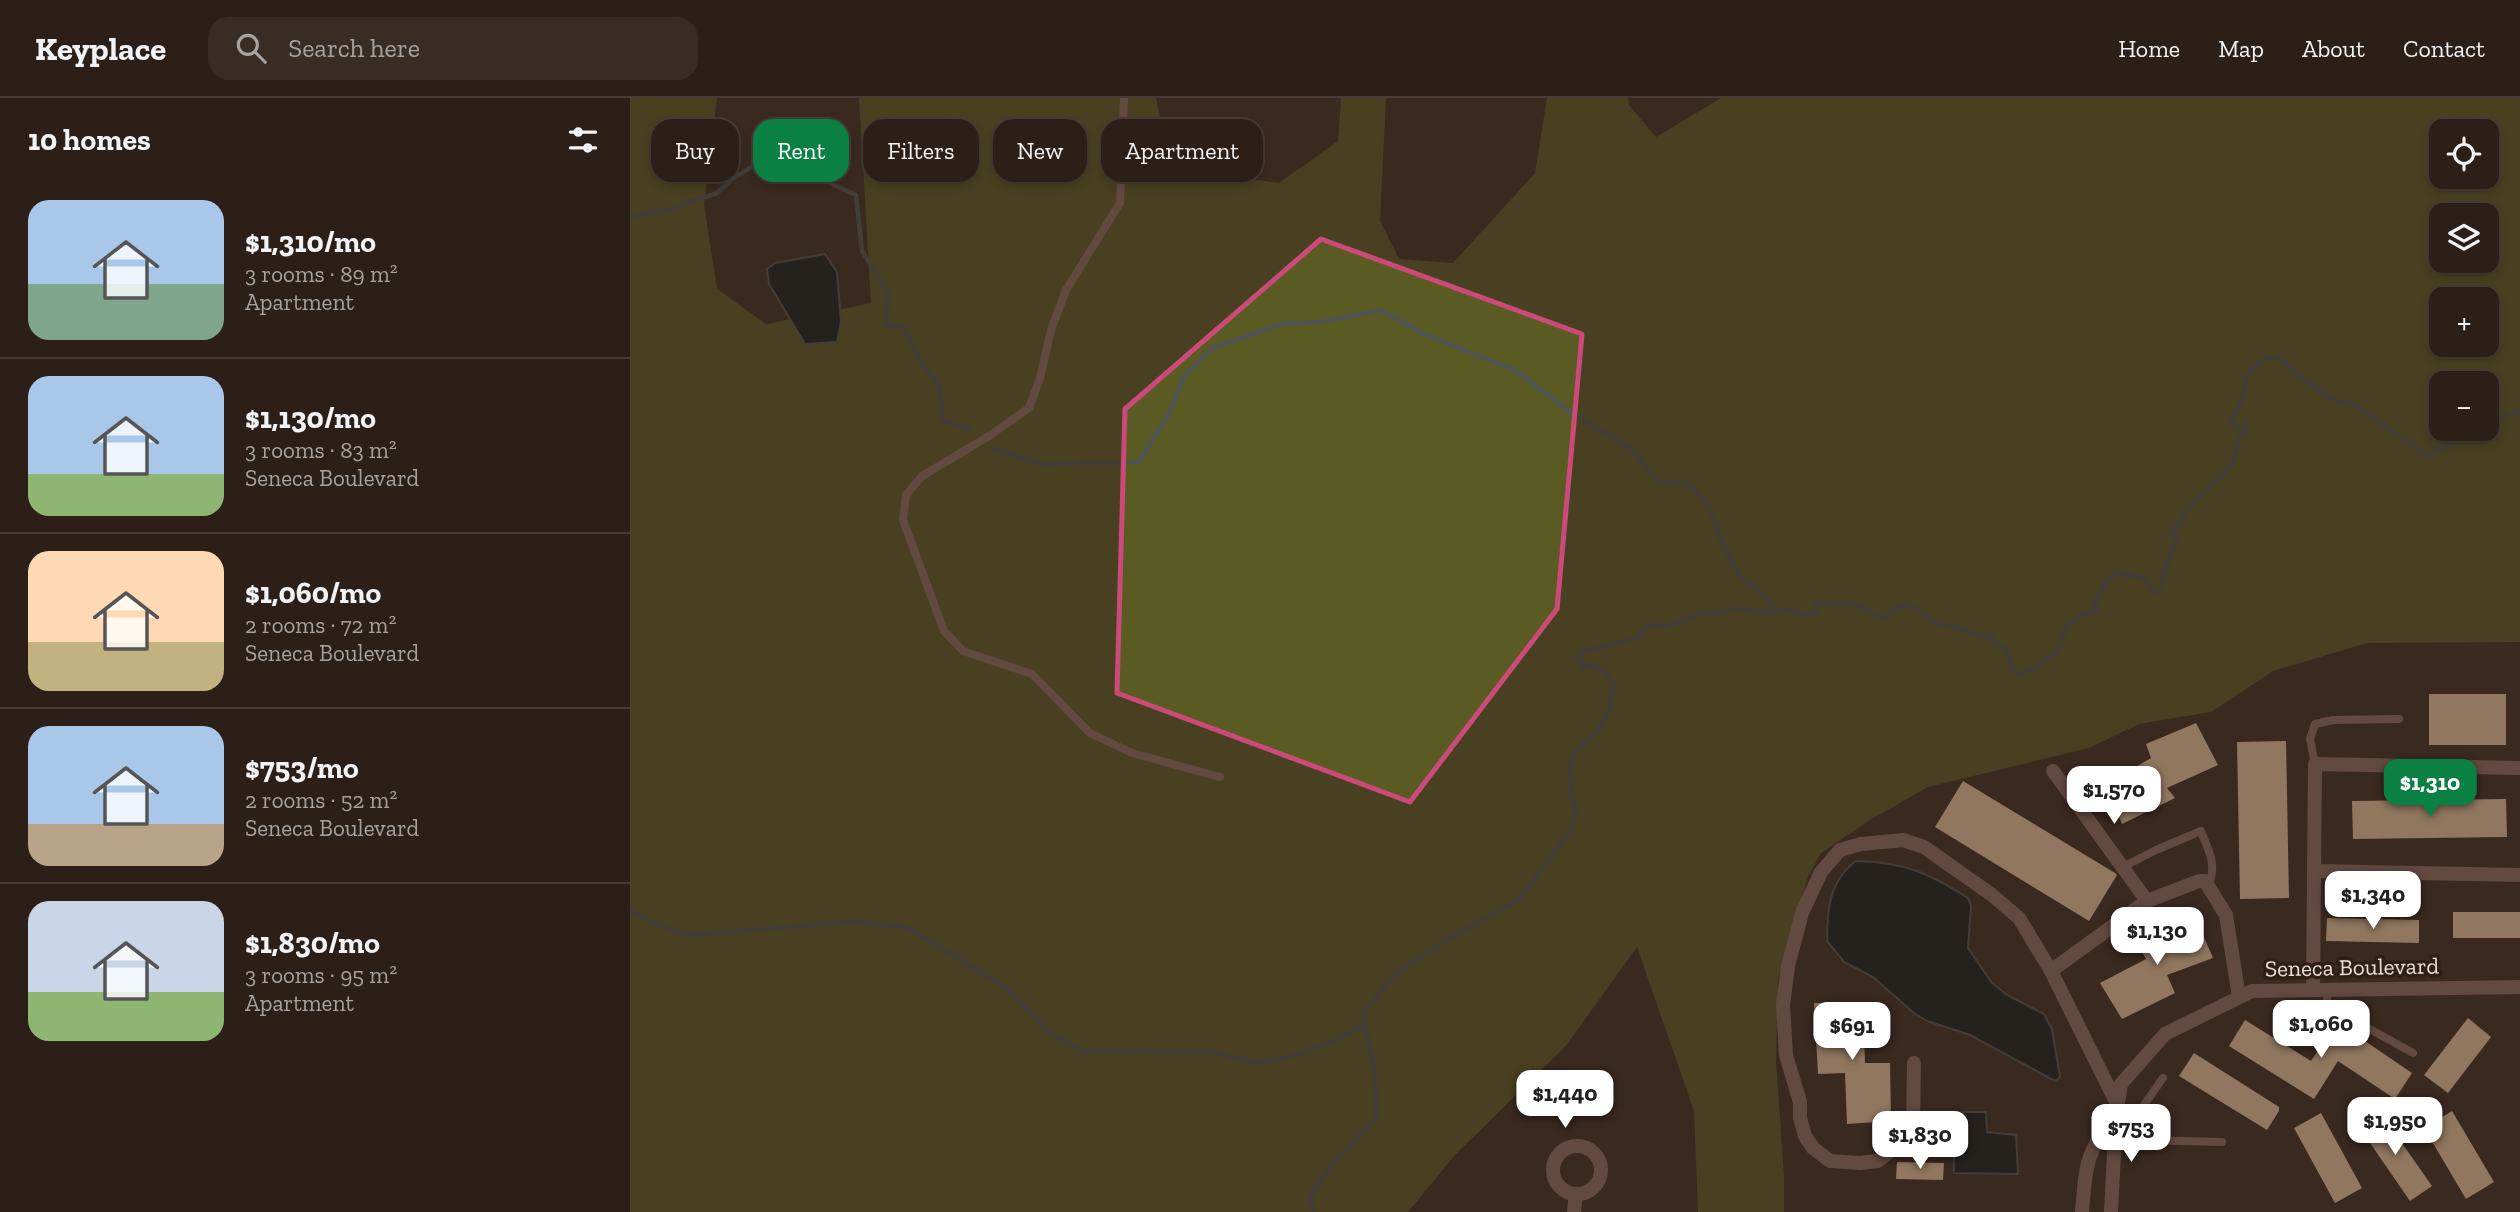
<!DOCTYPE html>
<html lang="en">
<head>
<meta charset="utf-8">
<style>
  :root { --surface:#2c1f17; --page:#382c24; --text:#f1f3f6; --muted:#a6a2a1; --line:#483d36; --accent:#0b8043 }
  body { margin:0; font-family:"Zilla Slab",serif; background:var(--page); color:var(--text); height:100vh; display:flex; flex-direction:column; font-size:26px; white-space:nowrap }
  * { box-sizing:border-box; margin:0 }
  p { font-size:23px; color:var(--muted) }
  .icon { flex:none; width:38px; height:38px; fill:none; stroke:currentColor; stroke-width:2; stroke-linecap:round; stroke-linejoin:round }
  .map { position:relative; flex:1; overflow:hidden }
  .sheet { display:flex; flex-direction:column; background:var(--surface); width:630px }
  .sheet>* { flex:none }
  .guide { position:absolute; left:21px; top:21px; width:665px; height:63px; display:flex; gap:14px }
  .buttons { position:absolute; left:1799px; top:21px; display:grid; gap:14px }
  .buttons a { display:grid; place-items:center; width:70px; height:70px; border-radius:14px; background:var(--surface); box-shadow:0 4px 10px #0003,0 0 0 2px var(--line); font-size:35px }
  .price { position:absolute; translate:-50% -60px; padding:0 16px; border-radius:14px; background:#fff; color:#222; font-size:23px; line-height:46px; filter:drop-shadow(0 2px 4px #0008) }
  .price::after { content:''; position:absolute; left:50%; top:42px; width:21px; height:16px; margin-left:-10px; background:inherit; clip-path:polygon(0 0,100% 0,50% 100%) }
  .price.current { background:var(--accent); color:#fff }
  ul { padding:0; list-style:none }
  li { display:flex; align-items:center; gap:21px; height:175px; padding:0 28px }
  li+li { border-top:2px solid var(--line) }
  li span { display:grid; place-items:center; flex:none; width:196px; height:140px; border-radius:21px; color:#555 }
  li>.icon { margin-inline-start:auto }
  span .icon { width:84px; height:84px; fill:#fffc; stroke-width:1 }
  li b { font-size:30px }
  h2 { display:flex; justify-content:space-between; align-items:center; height:84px; padding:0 28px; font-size:30px }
  .tag { padding:0 24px; border-radius:21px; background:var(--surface); box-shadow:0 4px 10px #0003,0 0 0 2px var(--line); font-size:24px; line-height:63px }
  .tag.current { background:var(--accent); color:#fff }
  header { display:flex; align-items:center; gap:42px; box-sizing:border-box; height:98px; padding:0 35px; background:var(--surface); border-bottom:2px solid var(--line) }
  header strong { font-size:33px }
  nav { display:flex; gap:38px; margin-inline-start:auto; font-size:24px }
  .search { width:490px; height:63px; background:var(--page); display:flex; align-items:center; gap:18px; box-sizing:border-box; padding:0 24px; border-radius:21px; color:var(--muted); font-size:26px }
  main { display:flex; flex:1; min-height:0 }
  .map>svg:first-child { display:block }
  .green { fill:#595b22; fill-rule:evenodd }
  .water { fill:#0c1a1e; stroke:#4f5556; stroke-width:2 }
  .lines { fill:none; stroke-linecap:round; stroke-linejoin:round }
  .stream { stroke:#4f5556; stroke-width:4.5 }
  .building { fill:#fbd4b0 }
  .service { stroke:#967169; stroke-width:8 }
  .minor { stroke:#967169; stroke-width:14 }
  .marked { fill:none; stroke:#cc4a7a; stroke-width:5; stroke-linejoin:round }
  .labels { text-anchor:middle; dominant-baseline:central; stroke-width:7; stroke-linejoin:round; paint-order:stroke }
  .street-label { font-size:23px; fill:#eaded8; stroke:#301f15 }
</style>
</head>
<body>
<header>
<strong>Keyplace</strong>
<div class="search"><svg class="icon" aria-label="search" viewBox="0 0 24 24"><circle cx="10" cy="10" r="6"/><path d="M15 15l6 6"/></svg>Search here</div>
<nav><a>Home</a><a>Map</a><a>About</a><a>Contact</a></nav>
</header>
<main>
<section class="sheet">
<h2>10 homes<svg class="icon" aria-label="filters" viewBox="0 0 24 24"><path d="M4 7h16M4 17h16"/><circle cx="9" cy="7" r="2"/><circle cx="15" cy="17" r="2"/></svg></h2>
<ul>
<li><span style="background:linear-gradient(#a9c7e8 60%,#7fa58c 0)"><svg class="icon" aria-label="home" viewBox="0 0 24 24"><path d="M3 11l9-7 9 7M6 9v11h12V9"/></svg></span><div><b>$1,310/mo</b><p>3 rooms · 89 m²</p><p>Apartment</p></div></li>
<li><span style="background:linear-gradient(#a9c7e8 70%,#8fb573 0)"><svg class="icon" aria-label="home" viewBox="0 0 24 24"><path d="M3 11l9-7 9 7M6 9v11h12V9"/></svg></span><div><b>$1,130/mo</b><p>3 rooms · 83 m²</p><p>Seneca Boulevard</p></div></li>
<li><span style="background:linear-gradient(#ffd9b3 65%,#c2b280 0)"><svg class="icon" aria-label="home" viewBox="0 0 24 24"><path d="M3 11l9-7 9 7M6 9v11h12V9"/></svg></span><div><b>$1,060/mo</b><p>2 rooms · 72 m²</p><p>Seneca Boulevard</p></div></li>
<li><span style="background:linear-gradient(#a9c7e8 70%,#b9a48a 0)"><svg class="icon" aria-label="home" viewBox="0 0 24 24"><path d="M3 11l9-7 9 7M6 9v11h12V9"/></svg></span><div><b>$753/mo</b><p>2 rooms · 52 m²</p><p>Seneca Boulevard</p></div></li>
<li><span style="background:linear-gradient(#c9d6e8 65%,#8fb573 0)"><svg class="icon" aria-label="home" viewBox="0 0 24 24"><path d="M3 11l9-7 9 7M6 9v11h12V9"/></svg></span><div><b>$1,830/mo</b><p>3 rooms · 95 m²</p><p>Apartment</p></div></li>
</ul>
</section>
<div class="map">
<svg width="1890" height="1114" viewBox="0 0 1890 1114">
  <rect width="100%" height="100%" fill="#3a291f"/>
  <path class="green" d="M0 0H87L74 106 87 191 136 226 241 205 229 0H526L534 37 538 70 649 85 708 43 711 0H756L750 123 769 161 823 165 905 75 917 0H998L999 7 1026 39 1091 0H1890V544L1737 545 1643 573 1581 614 1509 626 1459 650 1298 689 1240 722 1191 755 1178 779 1148 882 1146 963 1154 1077V1114H1068L1064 1013 1007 849 935 949 824 1058 778 1114H0ZM1811 33H1857V79H1811ZM1811 117H1857V163H1811ZM1811 201H1857V247H1811ZM1811 285H1857V331H1811Z"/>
  <path class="water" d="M195 156 207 174 211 224 207 244 175 246 139 186 137 171 145 165Z
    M1226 763C1274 764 1299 775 1338 800L1341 808 1338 850 1362 885 1377 897 1414 916 1422 931 1430 979 1425 983 1340 937 1297 923 1285 916 1243 879 1214 864 1197 843C1197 812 1199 783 1226 763Z
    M1324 1014H1356L1357 1034 1386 1037 1388 1076 1324 1075Z"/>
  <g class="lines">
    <path class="stream" d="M0 119 35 113 87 95 102 81 151 51 170 71 226 97 232 153 258 194 256 227 273 228 293 268 310 288 312 322 340 331
      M1857 328 1876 317 1890 314
      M364 351 411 366 509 364 539 316 554 278 583 250 652 226 690 224 751 212 794 236 885 272 943 316 1002 351 1029 385H1058L1079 408 1092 445 1110 479 1128 492 1147 513
      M0 811 20 824 58 837 222 824 277 829 375 889 420 935 452 953 582 954 627 965 664 958 704 943 735 926
      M684 1114 680 1099 699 1070 747 1019 744 972 733 915 763 878 807 848 889 801 941 732 943 722 946 717 944 704 940 698 943 685 941 683C937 657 946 649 966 636 970 622 984 616 980 599L985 591C979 576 968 563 952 568V571V565L948 559 953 553 1004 541 1009 538 1018 526C1026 530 1045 527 1055 523 1061 520 1066 515 1073 514 1076 513 1080 515 1084 515 1091 514 1096 511 1104 511 1121 511 1141 518 1156 511L1175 518 1187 514 1184 506H1225L1238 514 1254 520C1260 513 1269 512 1275 505L1288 511 1307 526 1324 528 1351 538H1363L1367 546C1382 549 1377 566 1387 576L1406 570 1428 552 1437 527 1454 516 1468 512 1464 508 1476 483 1488 474C1496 479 1505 477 1514 480L1523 493 1530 495C1533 477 1539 459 1547 443L1545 438H1542L1541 435 1551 423 1557 411 1604 365 1608 340 1617 333 1615 326 1614 331 1606 329 1601 323C1609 309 1616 295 1615 279L1634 260H1651C1663 274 1702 308 1722 305L1798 358 1851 331"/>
  </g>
  <path class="building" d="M1799 596H1876V647H1799Z
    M1566 625 1588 667 1537 690 1545 700 1492 726 1476 686 1521 660 1516 646Z
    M1656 643 1659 800 1610 801 1607 644Z
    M1333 683 1485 775 1487 777 1459 823 1305 729Z
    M1876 701 1877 739 1723 741 1722 703Z
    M1823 814H1890V840H1823Z
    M1697 820 1789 822V845L1696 843Z
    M1566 821 1583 860 1537 877 1545 895 1492 921 1470 885 1516 861 1505 840Z
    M1233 904 1235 965H1260L1261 1023 1217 1026 1215 975 1188 976 1184 905Z
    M1838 920 1861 939 1818 995 1794 977Z
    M1615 922 1681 963 1707 924 1782 975 1765 1001 1708 963 1684 1001 1599 948Z
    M1564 955 1649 1009V1013L1637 1032 1549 978Z
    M1822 1013 1864 1084 1836 1101 1794 1030Z
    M1750 1014 1802 1088 1780 1103 1729 1029Z
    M1691 1015 1732 1090 1705 1105 1664 1030Z
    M1267 1064 1314 1065 1313 1082 1266 1081Z"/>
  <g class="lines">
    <path class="service" d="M494 0 490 105 436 192 421 232 410 280 399 310 359 338 292 378 276 397 273 422 314 533 333 553 402 576 460 635 502 655 590 679
      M1685 666 1680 641 1685 626 1703 622 1769 621
      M1493 769 1526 752 1571 733C1578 752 1588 767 1578 787
      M1697 892V903L1700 909 1783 955
      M1486 1016 1509 1014 1533 980
      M1466 1041 1592 1044"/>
    <path class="minor" d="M1423 673 1517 803
      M1684 773 1890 777
      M1421 873 1517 803 1569 783H1575L1596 817 1609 899
      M1683 892 1685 666 1890 670
      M1284 965 1283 1026 1264 1050 1248 1063 1230 1065 1200 1063 1183 1050 1175 1038 1170 1020V1004L1156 957 1153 907 1158 868 1172 815 1191 774 1210 752 1231 746 1273 742 1294 749 1362 797 1389 820 1421 873 1488 1008
      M923 1072a24 24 0 1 1 48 0a24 24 0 1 1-48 0Z
      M944 1114 946 1096
      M1452 1114C1456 1066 1456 1054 1486 1016
      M1481 1114 1486 1016 1491 986 1535 936 1622 893 1890 889"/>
  </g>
  <path d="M0 0H1890V1114H0ZM691 141 952 236 927 511 780 704 487 595 495 311Z" fill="#3a291f" fill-opacity=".55" fill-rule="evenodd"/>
  <path class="marked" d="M691 141 952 236 927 511 780 704 487 595 495 311Z"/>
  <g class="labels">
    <g class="street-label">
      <text transform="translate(1722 869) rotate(-1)">Seneca Boulevard</text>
    </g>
  </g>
</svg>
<div class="buttons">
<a><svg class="icon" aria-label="locate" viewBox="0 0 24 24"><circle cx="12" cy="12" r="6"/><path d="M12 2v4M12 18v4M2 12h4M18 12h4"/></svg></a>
<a><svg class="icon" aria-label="layers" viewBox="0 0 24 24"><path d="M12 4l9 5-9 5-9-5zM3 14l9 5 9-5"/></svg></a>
<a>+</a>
<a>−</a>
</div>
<b class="price current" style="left:1800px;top:721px">$1,310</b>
<b class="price" style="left:1484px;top:728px">$1,570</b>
<b class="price" style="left:1743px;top:833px">$1,340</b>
<b class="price" style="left:1527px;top:869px">$1,130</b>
<b class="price" style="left:1691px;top:962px">$1,060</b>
<b class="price" style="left:1222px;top:964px">$691</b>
<b class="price" style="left:935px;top:1032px">$1,440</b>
<b class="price" style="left:1765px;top:1059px">$1,950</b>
<b class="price" style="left:1501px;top:1066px">$753</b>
<b class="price" style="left:1290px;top:1073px">$1,830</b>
<div class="guide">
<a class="tag">Buy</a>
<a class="tag current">Rent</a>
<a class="tag">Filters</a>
<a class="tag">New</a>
<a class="tag">Apartment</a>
</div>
</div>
</main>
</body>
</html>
